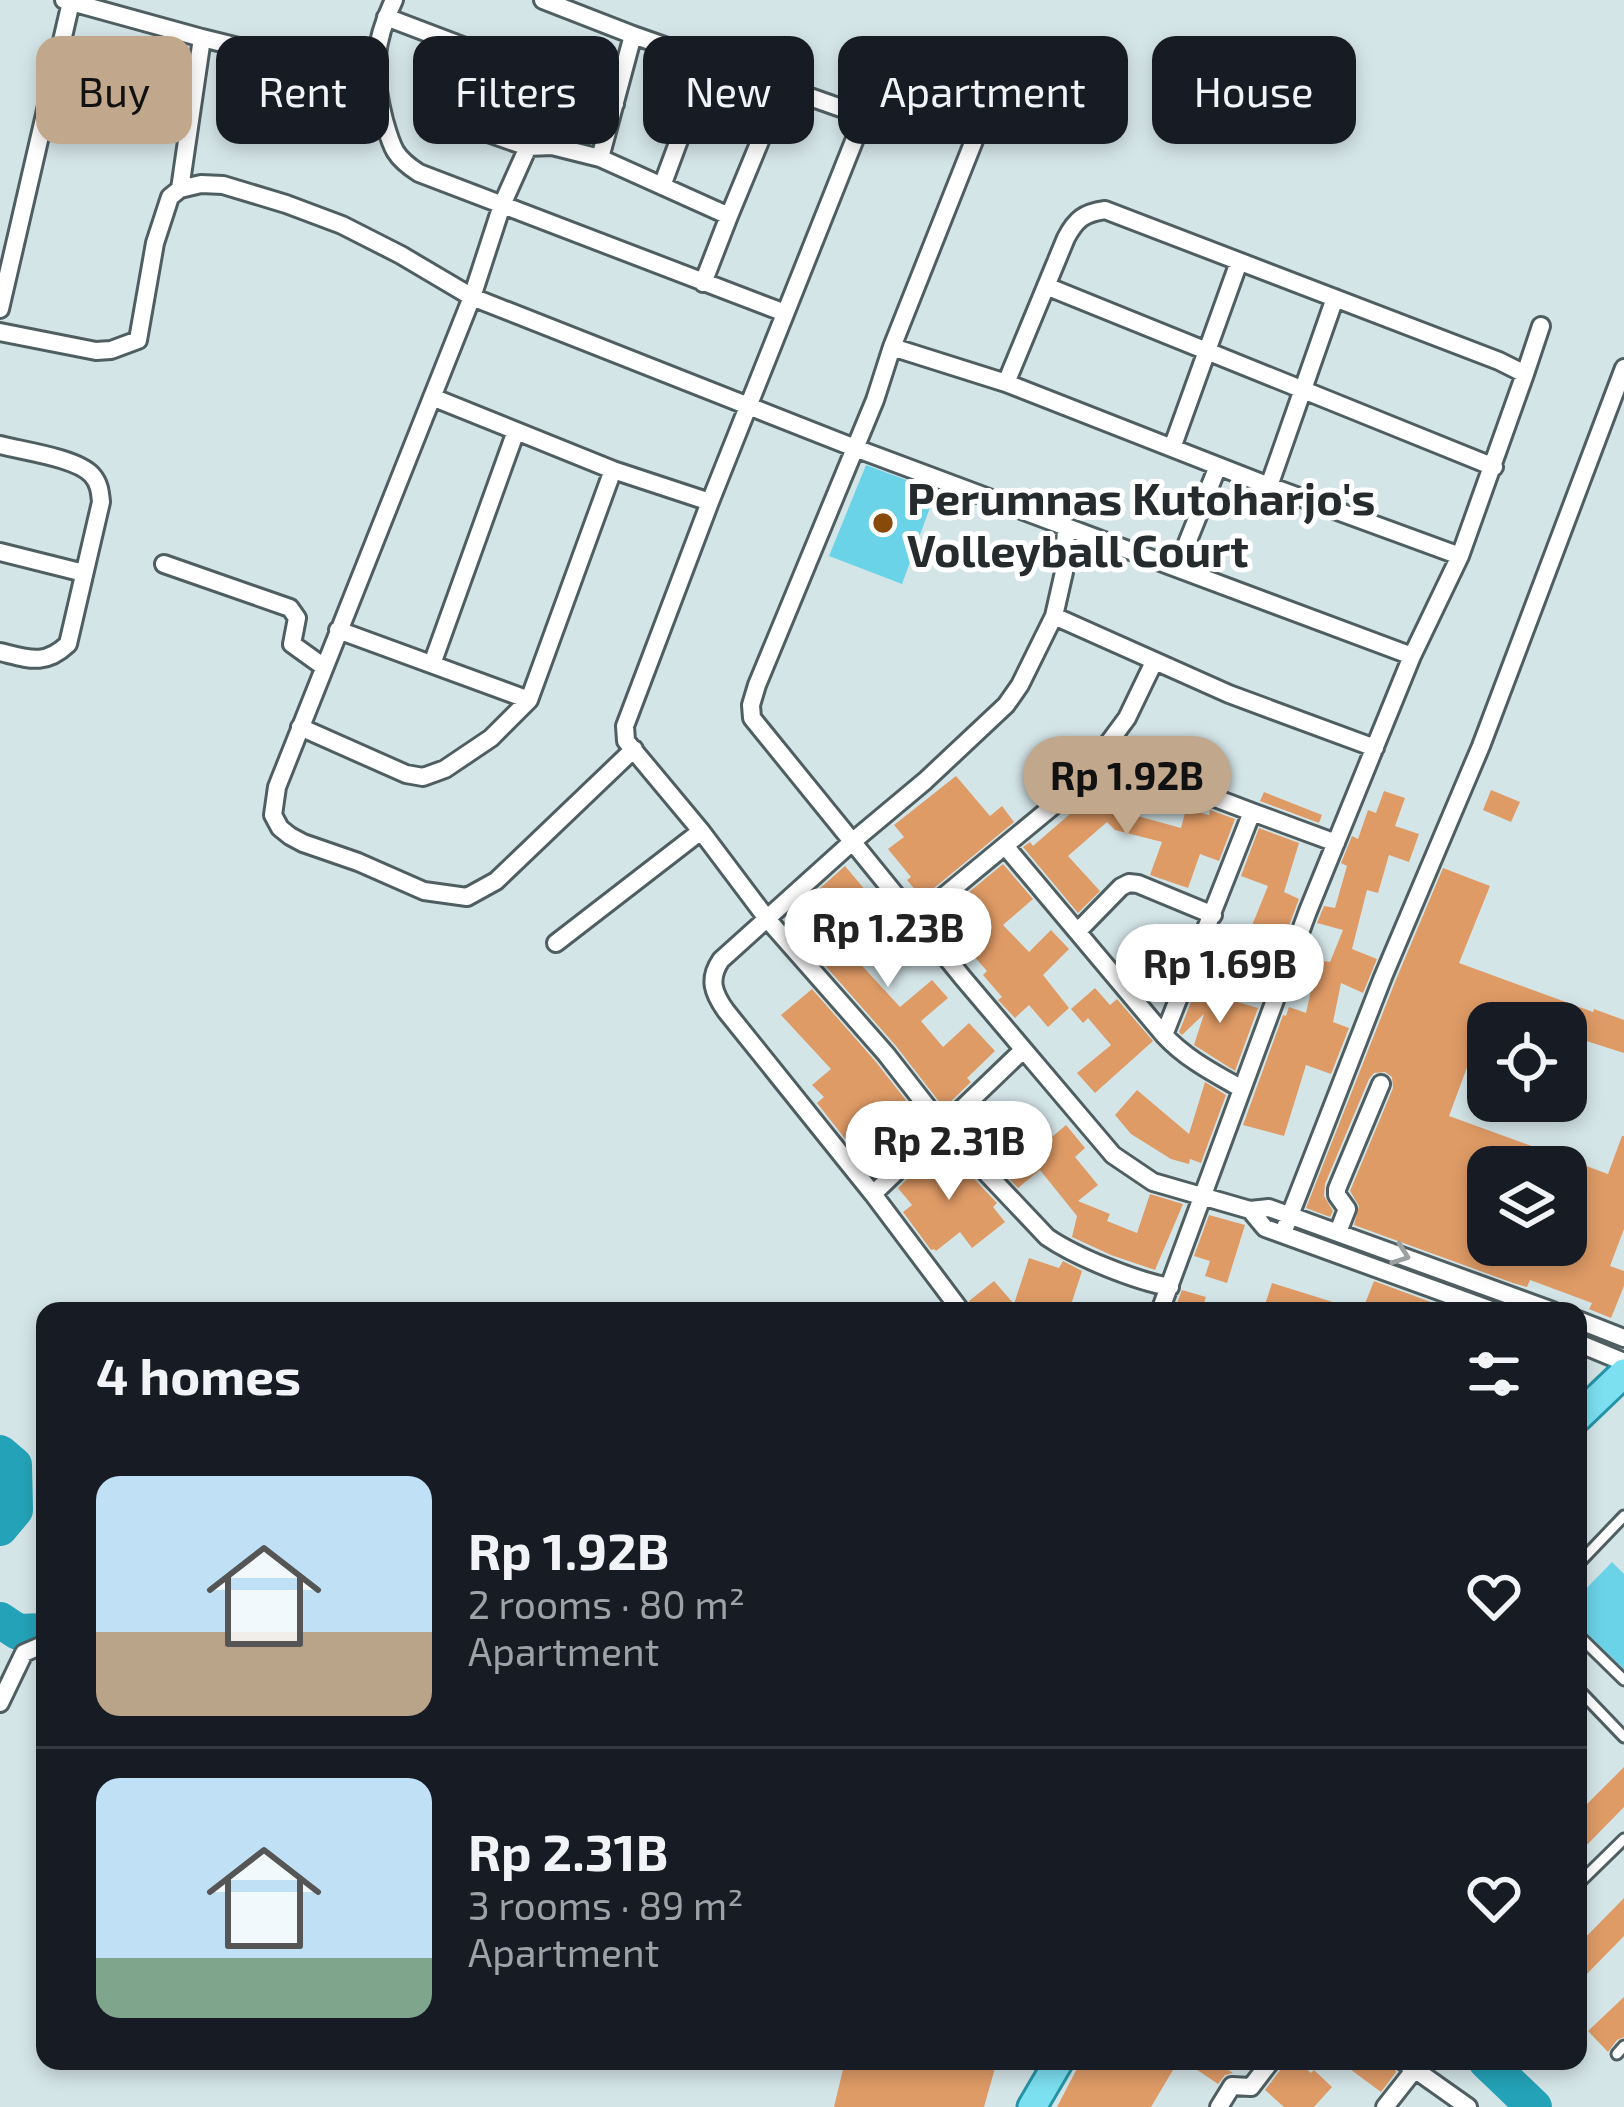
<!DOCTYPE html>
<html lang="en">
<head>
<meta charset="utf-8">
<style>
  :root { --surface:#171b24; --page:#242831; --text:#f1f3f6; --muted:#9ea1a6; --line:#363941; --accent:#c1a78b }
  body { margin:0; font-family:"Exo 2",sans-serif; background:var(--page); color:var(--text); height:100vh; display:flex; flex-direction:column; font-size:45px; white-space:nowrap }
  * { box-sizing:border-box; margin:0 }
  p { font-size:39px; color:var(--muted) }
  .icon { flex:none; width:66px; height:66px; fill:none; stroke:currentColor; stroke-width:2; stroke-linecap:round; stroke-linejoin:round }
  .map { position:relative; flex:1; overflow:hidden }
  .sheet { position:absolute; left:36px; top:1302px; width:1551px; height:768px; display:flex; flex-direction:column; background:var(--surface); border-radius:24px; box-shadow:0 6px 18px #0003 }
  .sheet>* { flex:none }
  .guide { position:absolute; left:36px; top:36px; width:1554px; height:108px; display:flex; gap:24px }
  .buttons { position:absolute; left:1467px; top:1002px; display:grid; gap:24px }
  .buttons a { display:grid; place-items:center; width:120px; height:120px; border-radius:24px; background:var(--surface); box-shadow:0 6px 18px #0003; font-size:60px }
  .price { position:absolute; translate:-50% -102px; padding:0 27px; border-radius:42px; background:#fff; color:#222; font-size:39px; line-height:78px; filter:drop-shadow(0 3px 6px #0008) }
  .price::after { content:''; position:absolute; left:50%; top:72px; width:36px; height:27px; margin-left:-18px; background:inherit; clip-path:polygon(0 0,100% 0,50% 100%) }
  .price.current { background:var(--accent); color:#111 }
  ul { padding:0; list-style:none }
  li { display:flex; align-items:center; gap:36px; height:300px; padding:0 60px }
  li+li { border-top:3px solid var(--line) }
  li span { display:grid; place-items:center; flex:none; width:336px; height:240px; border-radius:24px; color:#555 }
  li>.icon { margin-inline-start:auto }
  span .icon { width:144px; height:144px; fill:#fffc; stroke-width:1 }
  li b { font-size:51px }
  h2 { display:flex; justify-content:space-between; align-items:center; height:144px; padding:0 60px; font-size:51px }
  .pill { padding:0 42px; border-radius:24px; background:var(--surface); box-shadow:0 6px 18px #0003; font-size:42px; line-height:108px }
  .pill.current { background:var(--accent); color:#111 }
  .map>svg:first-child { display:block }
  .green { fill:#6bd3e8 }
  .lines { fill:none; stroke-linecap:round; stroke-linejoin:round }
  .river { stroke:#24a3b8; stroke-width:36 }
  .building { fill:#df9b66; fill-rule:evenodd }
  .lane-casing { stroke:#4f5e61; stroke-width:15 }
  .street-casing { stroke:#4f5e61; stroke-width:22 }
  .primary-casing { stroke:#2594a7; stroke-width:33 }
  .lane { stroke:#fff; stroke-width:9 }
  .street { stroke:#fff; stroke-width:16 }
  .primary { stroke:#7ce0f1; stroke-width:27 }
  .oneway { stroke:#9da0a0 }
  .poi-dot { fill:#874a09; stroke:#fff; stroke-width:4.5 }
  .labels { text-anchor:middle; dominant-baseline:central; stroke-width:10; stroke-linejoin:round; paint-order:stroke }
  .poi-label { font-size:45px; font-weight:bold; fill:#262c2d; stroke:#fff; text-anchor:start }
</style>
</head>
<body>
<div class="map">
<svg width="1624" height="2107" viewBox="0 0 1624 2107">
  <rect width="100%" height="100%" fill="#d4e5e8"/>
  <path class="green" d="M866 465 936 491 902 584 829 556Z
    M1612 1562 1624 1574V1669L1578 1625V1597Z"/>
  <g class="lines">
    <path class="river" d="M0 1453 14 1465 15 1507V1510L0 1528
      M0 1620 18 1632 45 1631
      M1486 2061 1534 2107"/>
  </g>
  <path class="building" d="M1114 765 1149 791 1130 814 1181 828 1186 809 1209 815 1210 810 1235 819 1219 861 1200 854 1188 888 1150 875 1162 842 1115 830 1107 822 1068 856 1100 891 1078 913 1023 847 1030 842 1033 846 1079 806Z
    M956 776 990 816 1002 806 1014 822 922 898 907 880 911 877 888 849 904 837 894 825Z
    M1491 790 1520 802 1511 822 1483 810Z
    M1384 791 1405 798 1395 826 1419 834 1409 862 1389 855 1378 893 1367 890 1352 949 1377 959 1363 993 1341 983 1333 1022 1349 1028 1331 1074 1306 1065 1284 1136 1243 1125 1283 1015 1286 1016 1289 1007 1306 1013 1318 960 1330 962 1343 930 1317 923 1324 906 1335 908 1347 866 1341 863 1352 836 1358 839 1368 810 1376 813Z
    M1264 792 1322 815 1319 823 1260 801Z
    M1259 828 1299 843 1284 892 1299 899 1266 987 1206 963 1217 936 1237 944 1245 925 1251 928 1268 886 1241 876Z
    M1003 864 1033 899 1003 925 1029 952 1051 930 1069 949 1043 975 1069 1008 1048 1027 1029 1005 1015 1018 998 1000 1002 997 983 975 987 971 939 917Z
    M845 866 866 891 862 894 879 914 847 940 857 952 853 956 900 1007 932 980 948 998 921 1021 943 1047 969 1023 995 1051 967 1078 971 1082 944 1108 896 1046 808 946 813 942 790 915Z
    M1443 868 1490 886 1459 963 1593 1012 1594 1009 1624 1020V1053L1580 1039 1569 1073 1566 1072V1023H1506L1486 1016 1449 1116 1608 1174 1622 1136H1624V1229L1610 1266 1624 1271V1286L1611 1318 1589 1309 1592 1303 1530 1280 1527 1287 1513 1283 1354 1225 1359 1206 1350 1191 1393 1088 1392 1077 1385 1072 1374 1073 1369 1079 1325 1184 1324 1196 1333 1211 1330 1217 1306 1208 1395 982ZM1488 1167H1566V1245H1488Z
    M1095 988 1110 1005 1117 999 1153 1041 1095 1093 1077 1073 1111 1045 1088 1018 1083 1023 1071 1009Z
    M812 989 876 1062 926 1126 896 1154 872 1126 850 1145 817 1103 824 1097 812 1085 831 1069 781 1015Z
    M1196 990 1258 1008 1235 1071 1194 1045 1204 1014 1182 1035 1179 1032Z
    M1205 1082 1226 1095 1201 1163 1190 1159 1189 1164 1171 1159 1131 1134 1115 1115 1137 1090 1189 1134Z
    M980 1109 1002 1132 1004 1130 1027 1158 1066 1125 1085 1148 1075 1157 1098 1185 1078 1201 1110 1214 1107 1221 1137 1233 1150 1194 1183 1204 1155 1270 1111 1255 1072 1237 1077 1216 1040 1170 1018 1188 961 1127Z
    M942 1145 997 1203 993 1207 1005 1222 972 1248 960 1232 936 1251 934 1249 931 1250 903 1212 912 1205 898 1188Z
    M1209 1215 1245 1225 1227 1283 1205 1276 1210 1261 1194 1256Z
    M1029 1258 1059 1268 1063 1261 1082 1271 1069 1311H974L969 1301 994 1281 1014 1304Z
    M1374 1281 1455 1311H1362Z
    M1272 1283 1352 1308 1351 1311H1263Z
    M1182 1290 1206 1297 1201 1311 1175 1308Z
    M1624 1767V1807L1578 1854V1813Z
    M1624 1898V1936L1578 1983V1945Z
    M1624 1997V2037L1617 2040 1608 2052 1588 2031Z
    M845 2061H997L984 2107H834Z
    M1081 2061H1158L1173 2070 1151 2107H1057Z
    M1184 2061H1214L1233 2073 1225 2075 1218 2084Z
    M1284 2061H1297L1311 2073 1314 2070 1332 2087 1314 2107H1284L1265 2090 1281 2069Z
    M1339 2061H1390L1396 2072 1381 2092Z"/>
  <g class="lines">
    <defs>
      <path id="lane" d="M1578 1564 1624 1516
        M1578 1635 1624 1680
        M1578 1689 1624 1737
        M1578 1884 1624 1839
        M1617 2054 1624 2046"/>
      <path id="street" d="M64 0 202 38 180 189
        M394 0C373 43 372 74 384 120 392 148 394 157 419 173L785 313
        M543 0 633 35 864 116
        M386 17 615 104
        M202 38 299 62
        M455 43 437 83 443 101 471 127 528 147 552 146 600 158 729 216 703 283
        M880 76 710 502 625 726 626 741 701 831 768 920 886 1054 943 1127 1047 1237C1076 1257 1136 1281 1170 1287
        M983 118 892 347 875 400 757 685 751 705 752 718 963 978 1113 1155 1153 1182 1250 1210 1269 1208 1553 1311
        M528 147 502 205 472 297 277 787 273 815 280 828 290 836 303 843 358 862 424 891 467 897 496 881 634 749
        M600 158 633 35
        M662 186 708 62
        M729 216 782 88
        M1046 286 1494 467
        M0 309 71 2
        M0 332 96 351 111 350 138 340 155 243 170 197 180 189 201 184 223 185 286 204 342 225 401 255 472 297 855 448 1412 656
        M892 347 1006 383 1269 486 1460 556
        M1525 374 1541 326
        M1006 383 1066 238C1076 219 1084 213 1105 210L1499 361 1525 374 1460 556 1412 656 1308 911 1160 1311
        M432 397 613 470 710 502
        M0 445C23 451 77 458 92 475 99 483 100 491 101 502L68 644C45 666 29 659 0 652
        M1172 448 1239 262
        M1269 486 1335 298
        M0 552 84 573
        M164 564 290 608 297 618 292 644 324 667
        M1177 568 1218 466
        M1054 616 1229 694 1375 748
        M338 630 529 700
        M432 664 516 431
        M300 727 406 774 423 777 445 769 491 738 529 700 613 470
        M1108 747 1157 776 1252 812 1164 1035C1186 1059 1214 1073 1242 1089
        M1252 812 1336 843
        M1006 847 1164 1035
        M915 920 1076 787 1127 718 1154 662
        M1079 930 1121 887 1129 883 1138 884 1213 915
        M556 943 701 831
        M873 1194 1023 1050
        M1250 1210 1265 1228 1494 1311
        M1338 1232 1347 1209 1337 1195V1189L1381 1084
        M1283 1233 1383 977 1481 746 1624 368
        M961 1311 873 1194 726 1011C713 993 708 979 721 960L852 842 925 781 1006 705 1020 685 1054 616 1064 572 1066 527
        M1578 1320 1624 1338
        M1578 1343 1624 1362
        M0 1703 24 1653 45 1644
        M1403 2061 1468 2107
        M1219 2107 1232 2086 1251 2087 1271 2061
        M1385 2107 1415 2069"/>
      <path id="primary" d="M1578 1417 1624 1373
        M1032 2107 1059 2061"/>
    </defs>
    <use href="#lane" class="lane-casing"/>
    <use href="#street" class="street-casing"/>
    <use href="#primary" class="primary-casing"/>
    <use href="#lane" class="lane"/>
    <use href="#street" class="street"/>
    <use href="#primary" class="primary"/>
  </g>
  <defs><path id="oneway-chevron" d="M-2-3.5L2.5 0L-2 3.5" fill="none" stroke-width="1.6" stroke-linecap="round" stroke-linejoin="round" transform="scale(3)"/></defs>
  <use class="oneway" href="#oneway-chevron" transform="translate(1401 1255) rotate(20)"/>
  <circle class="poi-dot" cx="883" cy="523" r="12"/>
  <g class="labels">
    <g class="poi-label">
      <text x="907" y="497">Perumnas Kutoharjo's<tspan x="907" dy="52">Volleyball Court</tspan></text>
    </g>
  </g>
</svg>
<div class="buttons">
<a><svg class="icon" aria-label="locate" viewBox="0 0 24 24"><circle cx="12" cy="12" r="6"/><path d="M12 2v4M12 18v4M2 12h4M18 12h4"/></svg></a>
<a><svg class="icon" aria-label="layers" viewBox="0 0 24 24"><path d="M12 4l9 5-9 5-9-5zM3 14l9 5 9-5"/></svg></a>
</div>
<b class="price current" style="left:1127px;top:838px">Rp 1.92B</b>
<b class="price" style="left:888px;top:990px">Rp 1.23B</b>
<b class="price" style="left:1220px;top:1026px">Rp 1.69B</b>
<b class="price" style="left:949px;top:1203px">Rp 2.31B</b>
<div class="guide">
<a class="pill current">Buy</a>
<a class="pill">Rent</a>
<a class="pill">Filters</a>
<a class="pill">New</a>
<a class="pill">Apartment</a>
<a class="pill">House</a>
</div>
<section class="sheet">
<h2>4 homes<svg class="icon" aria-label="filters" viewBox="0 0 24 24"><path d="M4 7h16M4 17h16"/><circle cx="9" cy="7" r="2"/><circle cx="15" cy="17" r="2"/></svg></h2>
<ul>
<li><span style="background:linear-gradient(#bfe0f5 65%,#b9a48a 0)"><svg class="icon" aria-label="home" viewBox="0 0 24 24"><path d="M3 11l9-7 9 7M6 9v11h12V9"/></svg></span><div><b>Rp 1.92B</b><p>2 rooms · 80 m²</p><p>Apartment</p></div><svg class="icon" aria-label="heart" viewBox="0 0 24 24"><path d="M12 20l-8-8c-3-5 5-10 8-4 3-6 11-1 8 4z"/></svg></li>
<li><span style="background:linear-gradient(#bfe0f5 75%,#7fa58c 0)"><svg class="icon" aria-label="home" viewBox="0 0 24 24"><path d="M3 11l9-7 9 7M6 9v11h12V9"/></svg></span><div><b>Rp 2.31B</b><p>3 rooms · 89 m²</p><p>Apartment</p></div><svg class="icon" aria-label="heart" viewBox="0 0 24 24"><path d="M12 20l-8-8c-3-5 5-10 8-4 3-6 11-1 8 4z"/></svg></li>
</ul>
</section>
</div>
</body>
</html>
